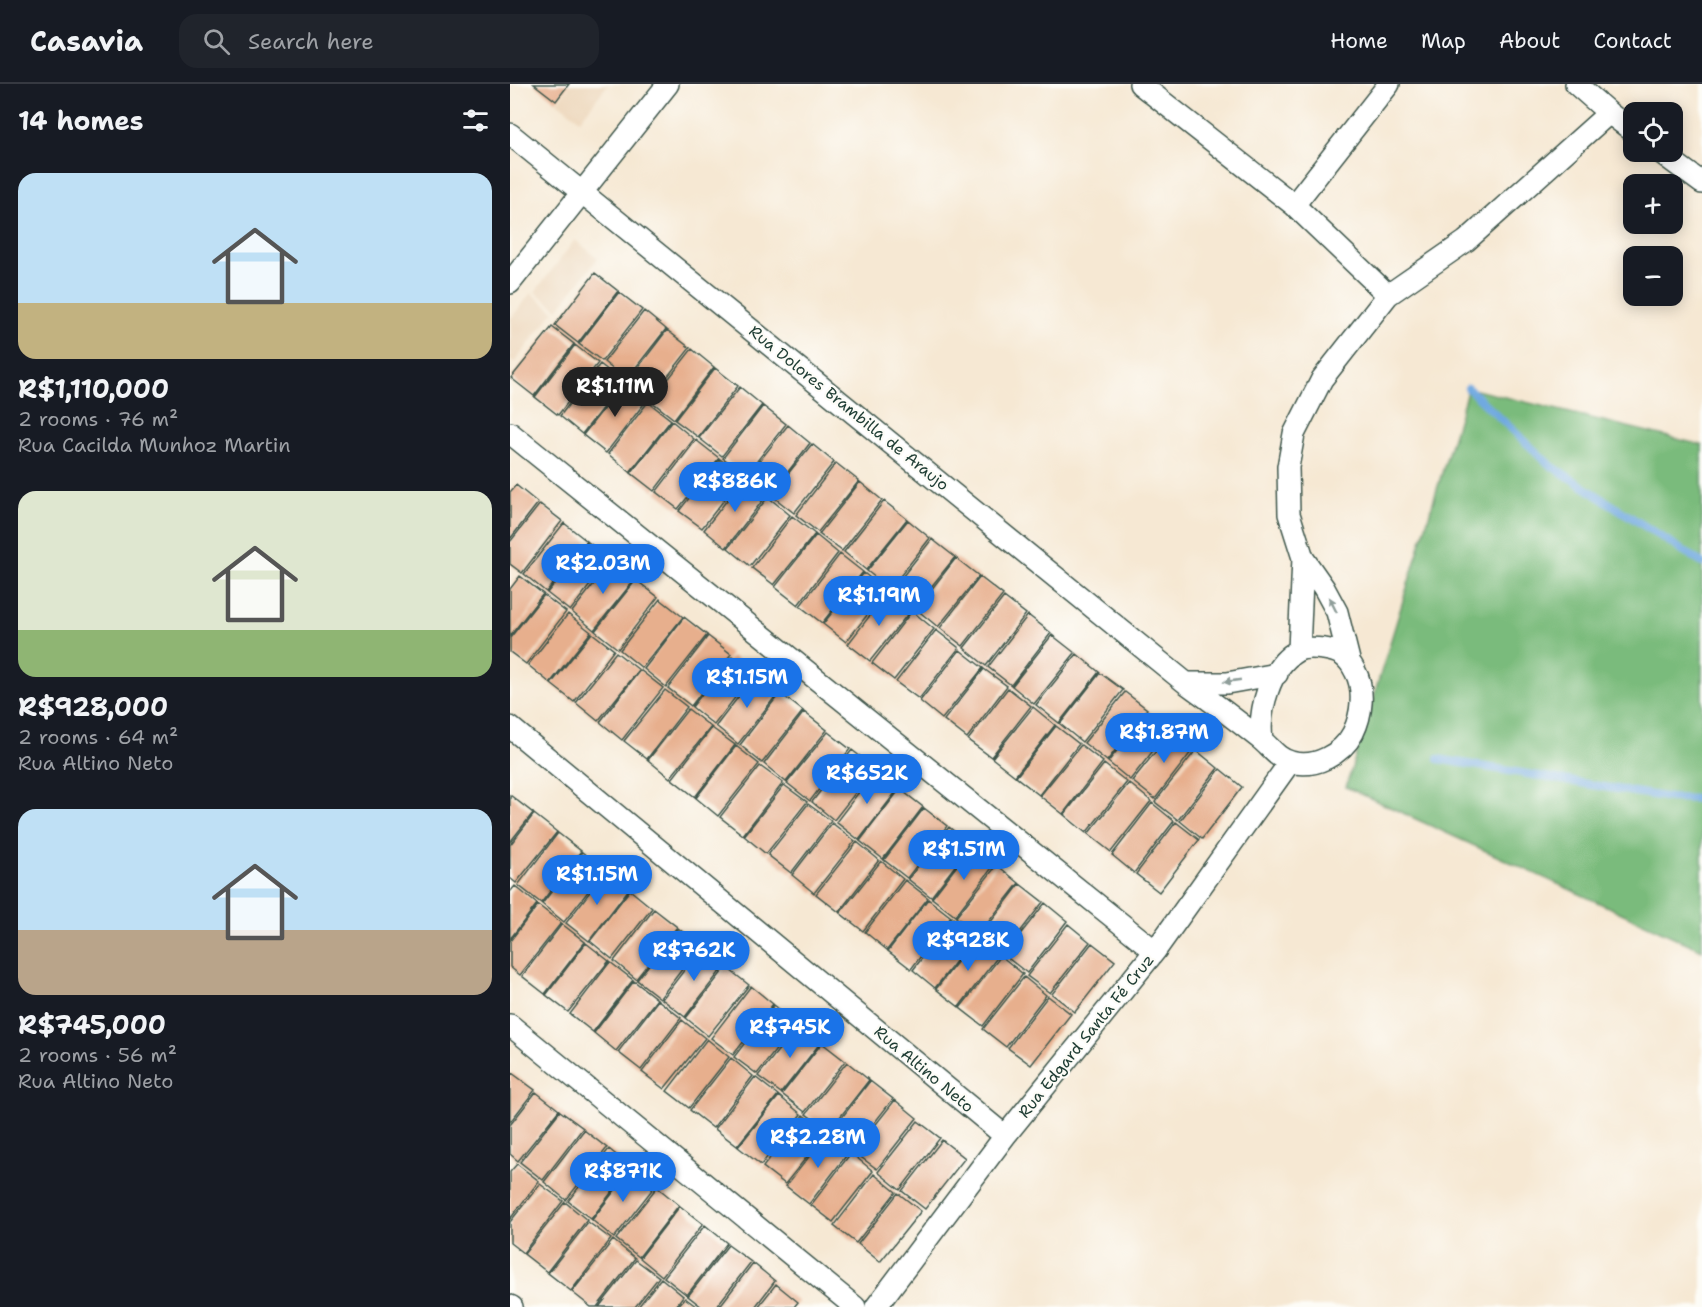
<!DOCTYPE html>
<html lang="en">
<head>
<meta charset="utf-8">
<style>
  :root { --surface:#171b24; --page:#20242c; --text:#f1f3f6; --muted:#9ea1a6; --line:#363941; --accent:#1a73e8 }
  body { margin:0; font-family:"Shantell Sans",sans-serif; background:var(--page); color:var(--text); height:100vh; display:flex; flex-direction:column; font-size:22px; white-space:nowrap }
  * { box-sizing:border-box; margin:0 }
  p { font-size:20px; color:var(--muted) }
  .icon { flex:none; width:33px; height:33px; fill:none; stroke:currentColor; stroke-width:2; stroke-linecap:round; stroke-linejoin:round }
  .map { position:relative; flex:1; overflow:hidden }
  .drawer { display:flex; flex-direction:column; background:var(--surface); width:510px }
  .drawer>* { flex:none }
  .buttons { position:absolute; left:1113px; top:18px; display:grid; gap:12px }
  .buttons a { display:grid; place-items:center; width:60px; height:60px; border-radius:12px; background:var(--surface); box-shadow:0 3px 15px #0003; font-size:30px }
  .price { position:absolute; translate:-50% -51px; padding:0 14px; border-radius:21px; background:var(--accent); color:#fff; font-size:20px; line-height:39px; filter:drop-shadow(0 2px 3px #0008) }
  .price::after { content:''; position:absolute; left:50%; top:36px; width:18px; height:14px; margin-left:-9px; background:inherit; clip-path:polygon(0 0,100% 0,50% 100%) }
  .price.selected { background:#222; color:#fff }
  ul { padding:0; list-style:none }
  li { display:grid; align-content:center; gap:12px; height:318px; padding:0 18px }
  li span { display:grid; place-items:center; height:186px; border-radius:18px; color:#555 }
  li>.icon { margin-inline-start:auto }
  span .icon { width:108px; height:108px; fill:#fffc; stroke-width:1 }
  li b { font-size:26px }
  h2 { display:flex; justify-content:space-between; align-items:center; height:72px; padding:0 18px; font-size:26px }
  header { display:flex; align-items:center; gap:36px; box-sizing:border-box; height:84px; padding:0 30px; background:var(--surface); border-bottom:2px solid var(--line) }
  header strong { font-size:28px }
  nav { display:flex; gap:33px; margin-inline-start:auto; font-size:21px }
  .search { width:420px; height:54px; background:var(--page); display:flex; align-items:center; gap:15px; box-sizing:border-box; padding:0 21px; border-radius:18px; color:var(--muted); font-size:22px }
  main { display:flex; flex:1; min-height:0 }
  .map>svg:first-child { display:block }
  .built { fill:#edd7bb }
  .forest { fill:#7abb7c; stroke:#4c7c58; stroke-width:1.5 }
  .lines { fill:none; stroke-linecap:round; stroke-linejoin:round }
  .stream { stroke:#70a9e0; stroke-width:8 }
  .building { fill:#e7af8d }
  .street-casing { stroke:#3f574c; stroke-width:24 }
  .street { stroke:#fff; stroke-width:21 }
  .oneway { fill:#8f9e9a }
  .labels { text-anchor:middle; dominant-baseline:central; stroke-width:4.5; stroke-linejoin:round; paint-order:stroke }
  .street-label { font-size:16px; fill:#1f3d34; stroke:#fdfcf7 }
</style>
</head>
<body>
<header>
<strong>Casavia</strong>
<div class="search"><svg class="icon" aria-label="search" viewBox="0 0 24 24"><circle cx="10" cy="10" r="6"/><path d="M15 15l6 6"/></svg>Search here</div>
<nav><a>Home</a><a>Map</a><a>About</a><a>Contact</a></nav>
</header>
<main>
<section class="drawer">
<h2>14 homes<svg class="icon" aria-label="filters" viewBox="0 0 24 24"><path d="M4 7h16M4 17h16"/><circle cx="9" cy="7" r="2"/><circle cx="15" cy="17" r="2"/></svg></h2>
<ul>
<li><span style="background:linear-gradient(#bfe0f5 70%,#c2b280 0)"><svg class="icon" aria-label="home" viewBox="0 0 24 24"><path d="M3 11l9-7 9 7M6 9v11h12V9"/></svg></span><div><b>R$1,110,000</b><p>2 rooms · 76 m²</p><p>Rua Cacilda Munhoz Martin</p></div></li>
<li><span style="background:linear-gradient(#dfe7d0 75%,#8fb573 0)"><svg class="icon" aria-label="home" viewBox="0 0 24 24"><path d="M3 11l9-7 9 7M6 9v11h12V9"/></svg></span><div><b>R$928,000</b><p>2 rooms · 64 m²</p><p>Rua Altino Neto</p></div></li>
<li><span style="background:linear-gradient(#bfe0f5 65%,#b9a48a 0)"><svg class="icon" aria-label="home" viewBox="0 0 24 24"><path d="M3 11l9-7 9 7M6 9v11h12V9"/></svg></span><div><b>R$745,000</b><p>2 rooms · 56 m²</p><p>Rua Altino Neto</p></div></li>
</ul>
</section>
<div class="map">
<svg width="1192" height="1223" viewBox="0 0 1192 1223">
  <rect width="100%" height="100%" fill="#fdfcf7"/>
  <filter id="ink" filterUnits="userSpaceOnUse"><feTurbulence type="fractalNoise" baseFrequency=".0167" numOctaves="2"/><feDisplacementMap in="SourceGraphic" scale="12" xChannelSelector="R" yChannelSelector="G"/><feConvolveMatrix kernelMatrix="1 2 1 2 8 2 1 2 1" color-interpolation-filters="sRGB"/></filter>
  <filter id="wash" filterUnits="userSpaceOnUse"><feTurbulence type="fractalNoise" baseFrequency=".008" numOctaves="4" result="noise"/><feDisplacementMap in="SourceGraphic" scale="24" xChannelSelector="R" yChannelSelector="G"/><feGaussianBlur stdDeviation="1.35" result="paint"/><feColorMatrix in="noise" values="0 0 0 0 0 0 0 0 0 0 0 0 0 0 0 0 0 1.4 0 .05"/><feComposite in="paint" operator="in"/></filter>
  <g filter="url(#wash)">
    <rect width="100%" height="100%" fill="#f6e8d3"/>
    <path class="built" d="M61 0H98L70 36 47 18Z
      M65 156 88 174 48 225 25 208Z
      M21 209 44 227 4 279 0 276V236Z"/>
    <path class="forest" d="M958 304 1192 361V866L836 703Z"/>
    <g class="lines">
      <path class="stream" d="M958 304 1040 381 1192 479
        M928 675 1160 714 1192 715"/>
    </g>
    <g id="blocks">
      <path class="building" d="M24 0H59L46 17Z
        M85 189 108 207 68 259 45 241Z
        M109 208 132 226 92 277 69 260Z
        M134 227 156 245 116 296 94 278Z
        M42 243 64 260 24 312 1 294Z
        M157 246 180 264 140 315 117 298Z
        M65 261 88 279 48 331 25 313Z
        M182 265 204 283 164 335 141 317Z
        M90 280 113 298 72 350 50 332Z
        M205 284 228 302 188 353 165 336Z
        M114 299 136 317 96 369 73 351Z
        M230 303 252 321 212 372 189 354Z
        M138 318 161 336 120 388 98 370Z
        M253 322 276 340 236 391 213 374Z
        M162 337 184 355 144 407 121 389Z
        M278 341 300 359 260 411 237 393Z
        M186 356 209 374 168 425 146 408Z
        M302 360 324 378 284 429 261 411Z
        M210 375 232 393 192 444 169 427Z
        M326 379 349 397 308 448 286 431Z
        M234 394 256 412 216 464 194 446Z
        M350 398 372 416 332 467 309 450Z
        M6 401 28 419 0 455V408Z
        M258 413 280 431 240 482 218 464Z
        M374 417 397 435 356 486 334 468Z
        M30 420 52 437 12 489 0 480V458Z
        M282 432 305 450 264 501 242 484Z
        M398 436 420 454 380 505 357 487Z
        M54 439 77 457 36 508 14 490Z
        M306 451 328 469 288 521 265 503Z
        M422 455 445 473 404 524 382 506Z
        M78 458 100 475 60 527 37 509Z
        M330 470 353 488 312 539 290 522Z
        M446 474 469 492 428 543 406 525Z
        M102 477 125 495 84 546 62 528Z
        M354 489 376 507 336 558 313 540Z
        M10 492 33 510 0 552V505Z
        M470 493 493 511 453 562 430 544Z
        M126 496 148 513 108 565 85 547Z
        M378 508 401 526 360 577 338 560Z
        M34 511 56 528 16 580 0 568V554Z
        M494 513 516 530 476 582 454 564Z
        M150 515 173 533 132 584 110 566Z
        M402 527 424 545 384 596 362 579Z
        M58 530 81 548 40 599 18 581Z
        M518 531 541 549 501 601 478 583Z
        M174 533 197 551 156 603 134 585Z
        M426 546 449 564 409 615 386 598Z
        M82 549 104 566 64 618 41 600Z
        M542 551 565 569 524 620 502 602Z
        M198 552 221 570 181 622 158 604Z
        M450 566 473 584 432 635 410 617Z
        M106 568 129 586 88 637 66 619Z
        M567 570 589 588 549 639 526 621Z
        M222 572 244 589 204 641 182 623Z
        M474 585 497 602 457 654 434 636Z
        M130 586 153 604 112 656 90 638Z
        M590 589 613 606 572 658 550 640Z
        M246 590 269 608 228 660 206 642Z
        M498 604 521 622 481 673 458 656Z
        M155 606 177 623 137 675 114 657Z
        M615 608 637 625 597 677 574 659Z
        M270 609 293 627 252 679 230 661Z
        M523 623 545 641 505 692 482 674Z
        M178 625 201 643 160 694 138 676Z
        M638 627 661 644 620 696 598 678Z
        M294 628 317 646 276 698 254 680Z
        M546 642 569 660 529 711 506 693Z
        M202 644 225 661 185 713 162 695Z
        M663 646 685 663 645 715 622 697Z
        M318 648 340 665 300 717 277 699Z
        M571 661 593 678 553 730 530 712Z
        M226 662 249 680 208 732 186 714Z
        M342 666 365 684 324 736 302 718Z
        M686 666 708 684 668 736 645 718Z
        M594 680 617 698 576 749 554 731Z
        M250 682 273 699 233 751 210 733Z
        M710 685 732 703 692 755 670 737Z
        M366 686 389 704 349 756 326 738Z
        M619 699 641 717 601 768 578 750Z
        M274 701 297 718 256 770 234 752Z
        M390 705 413 723 373 775 350 757Z
        M0 711 23 729 0 758Z
        M642 719 664 737 624 789 602 771Z
        M298 720 321 737 281 789 258 771Z
        M414 724 437 742 397 794 374 776Z
        M24 730 47 748 6 799 0 794V761Z
        M666 738 689 756 649 808 626 790Z
        M322 739 345 757 304 809 282 791Z
        M439 743 461 761 421 813 398 795Z
        M48 749 71 767 31 819 8 801Z
        M347 758 369 776 329 828 306 810Z
        M462 762 485 780 445 832 422 814Z
        M72 768 95 786 54 838 32 820Z
        M371 777 393 795 353 847 330 829Z
        M487 781 509 799 469 850 446 833Z
        M96 787 119 805 79 857 56 839Z
        M395 796 418 814 377 866 355 848Z
        M510 800 533 818 493 870 470 852Z
        M5 802 27 820 0 855V808Z
        M120 806 142 824 102 875 80 857Z
        M418 815 441 833 401 885 378 867Z
        M535 819 557 837 517 889 494 871Z
        M28 821 51 839 10 891 0 883V857Z
        M144 825 167 843 126 895 104 877Z
        M443 834 466 852 425 904 403 886Z
        M52 840 75 858 35 910 12 892Z
        M558 840 580 858 540 909 517 892Z
        M168 844 190 862 150 914 127 896Z
        M467 853 489 871 449 923 426 905Z
        M76 859 99 877 58 928 36 911Z
        M582 859 605 877 565 928 542 910Z
        M192 863 215 881 175 933 152 915Z
        M491 872 513 890 473 942 450 924Z
        M100 878 123 896 83 948 60 930Z
        M216 883 239 901 198 952 176 934Z
        M514 893 536 911 496 963 473 945Z
        M124 897 147 915 106 967 84 949Z
        M241 902 263 920 223 971 201 954Z
        M538 912 561 930 521 981 498 964Z
        M148 916 171 934 131 986 108 968Z
        M264 921 287 939 247 990 224 973Z
        M172 936 195 954 154 1005 132 988Z
        M289 940 311 958 271 1009 248 992Z
        M197 955 219 973 179 1024 157 1007Z
        M312 959 335 977 295 1028 272 1010Z
        M221 974 243 992 203 1044 180 1026Z
        M337 978 359 996 319 1047 296 1030Z
        M2 989 25 1006 0 1038V992Z
        M245 993 268 1011 227 1062 205 1045Z
        M360 997 383 1015 343 1066 320 1049Z
        M26 1008 49 1026 8 1077 0 1070V1041Z
        M269 1012 291 1030 251 1081 228 1063Z
        M385 1016 407 1034 367 1085 344 1068Z
        M50 1027 73 1044 33 1096 10 1078Z
        M293 1031 316 1049 275 1100 253 1083Z
        M408 1037 430 1054 390 1106 368 1088Z
        M74 1046 97 1064 56 1116 34 1098Z
        M317 1050 339 1068 299 1120 276 1102Z
        M432 1056 455 1074 415 1125 392 1107Z
        M99 1065 121 1083 81 1135 58 1117Z
        M341 1069 363 1087 323 1138 301 1121Z
        M7 1080 29 1097 0 1135V1088Z
        M122 1084 145 1102 104 1154 82 1136Z
        M364 1090 386 1108 346 1159 324 1142Z
        M30 1100 53 1117 13 1169 0 1159V1138Z
        M147 1103 169 1121 129 1173 106 1155Z
        M388 1109 411 1127 370 1178 348 1160Z
        M55 1118 77 1136 37 1188 14 1170Z
        M170 1122 193 1140 152 1192 130 1174Z
        M78 1138 101 1155 61 1207 38 1189Z
        M195 1141 217 1159 177 1211 154 1193Z
        M103 1156 125 1174 87 1223H81L62 1208Z
        M218 1161 241 1178 206 1223H192L178 1212Z
        M126 1176 149 1193 125 1223H89Z
        M243 1179 265 1197 245 1223H209Z
        M151 1194 173 1212 165 1223H128Z
        M266 1200 288 1218 284 1223H248Z
        M175 1214 187 1223H167Z"/>
    </g>
  </g>
  <g filter="url(#ink)">
    <use href="#blocks" fill-opacity="0" stroke="#3f574c" stroke-width="1.5"/>
    <g class="lines">
      <defs>
        <path id="street" d="M630 0 784 121 878 211
          M1066 0 1099 29
          M0 50 676 599C701 617 725 635 749 654 761 663 766 674 781 678 805 685 832 670 843 649 852 631 855 605 845 587 838 573 830 567 814 565 806 564 794 563 787 567 760 582 748 627 752 656
          M1150 68 1192 99
          M784 121 879 0
          M0 199 158 0
          M0 349 645 867
          M793 474 814 504 827 528 839 576
          M789 566 793 474 779 430 778 383 784 350 812 295 878 211 956 157 1099 29 1124 48
          M676 599H717L767 590
          M0 643 495 1052
          M0 941 345 1223
          M0 1222 2 1223
          M366 1223 495 1052 645 867 780 678"/>
      </defs>
      <use href="#street" class="street-casing"/>
      <use href="#street" class="street"/>
    </g>
    <defs><path id="oneway-solid" d="M-6-.8H1V-3.2L6.5 0L1 3.2V.8H-6Z" transform="scale(1.5)"/></defs>
    <g class="oneway">
      <use href="#oneway-solid" transform="translate(823 521) rotate(-116)"/>
      <use href="#oneway-solid" transform="translate(722 597) rotate(172)"/>
    </g>
  </g>
  <g class="labels">
    <g class="street-label">
      <text transform="translate(339 324) rotate(39)">Rua Dolores Brambilla de Araujo</text>
      <text transform="translate(576 952) rotate(-51)">Rua Edgard Santa Fé Cruz</text>
      <text transform="translate(414 985) rotate(40)">Rua Altino Neto</text>
    </g>
  </g>
</svg>
<div class="buttons">
<a><svg class="icon" aria-label="locate" viewBox="0 0 24 24"><circle cx="12" cy="12" r="6"/><path d="M12 2v4M12 18v4M2 12h4M18 12h4"/></svg></a>
<a>+</a>
<a>−</a>
</div>
<b class="price selected" style="left:105px;top:334px">R$1.11M</b>
<b class="price" style="left:225px;top:429px">R$886K</b>
<b class="price" style="left:93px;top:511px">R$2.03M</b>
<b class="price" style="left:369px;top:543px">R$1.19M</b>
<b class="price" style="left:237px;top:625px">R$1.15M</b>
<b class="price" style="left:654px;top:680px">R$1.87M</b>
<b class="price" style="left:357px;top:721px">R$652K</b>
<b class="price" style="left:454px;top:797px">R$1.51M</b>
<b class="price" style="left:87px;top:822px">R$1.15M</b>
<b class="price" style="left:458px;top:888px">R$928K</b>
<b class="price" style="left:184px;top:898px">R$762K</b>
<b class="price" style="left:280px;top:975px">R$745K</b>
<b class="price" style="left:308px;top:1085px">R$2.28M</b>
<b class="price" style="left:113px;top:1119px">R$871K</b>
</div>
</main>
</body>
</html>
